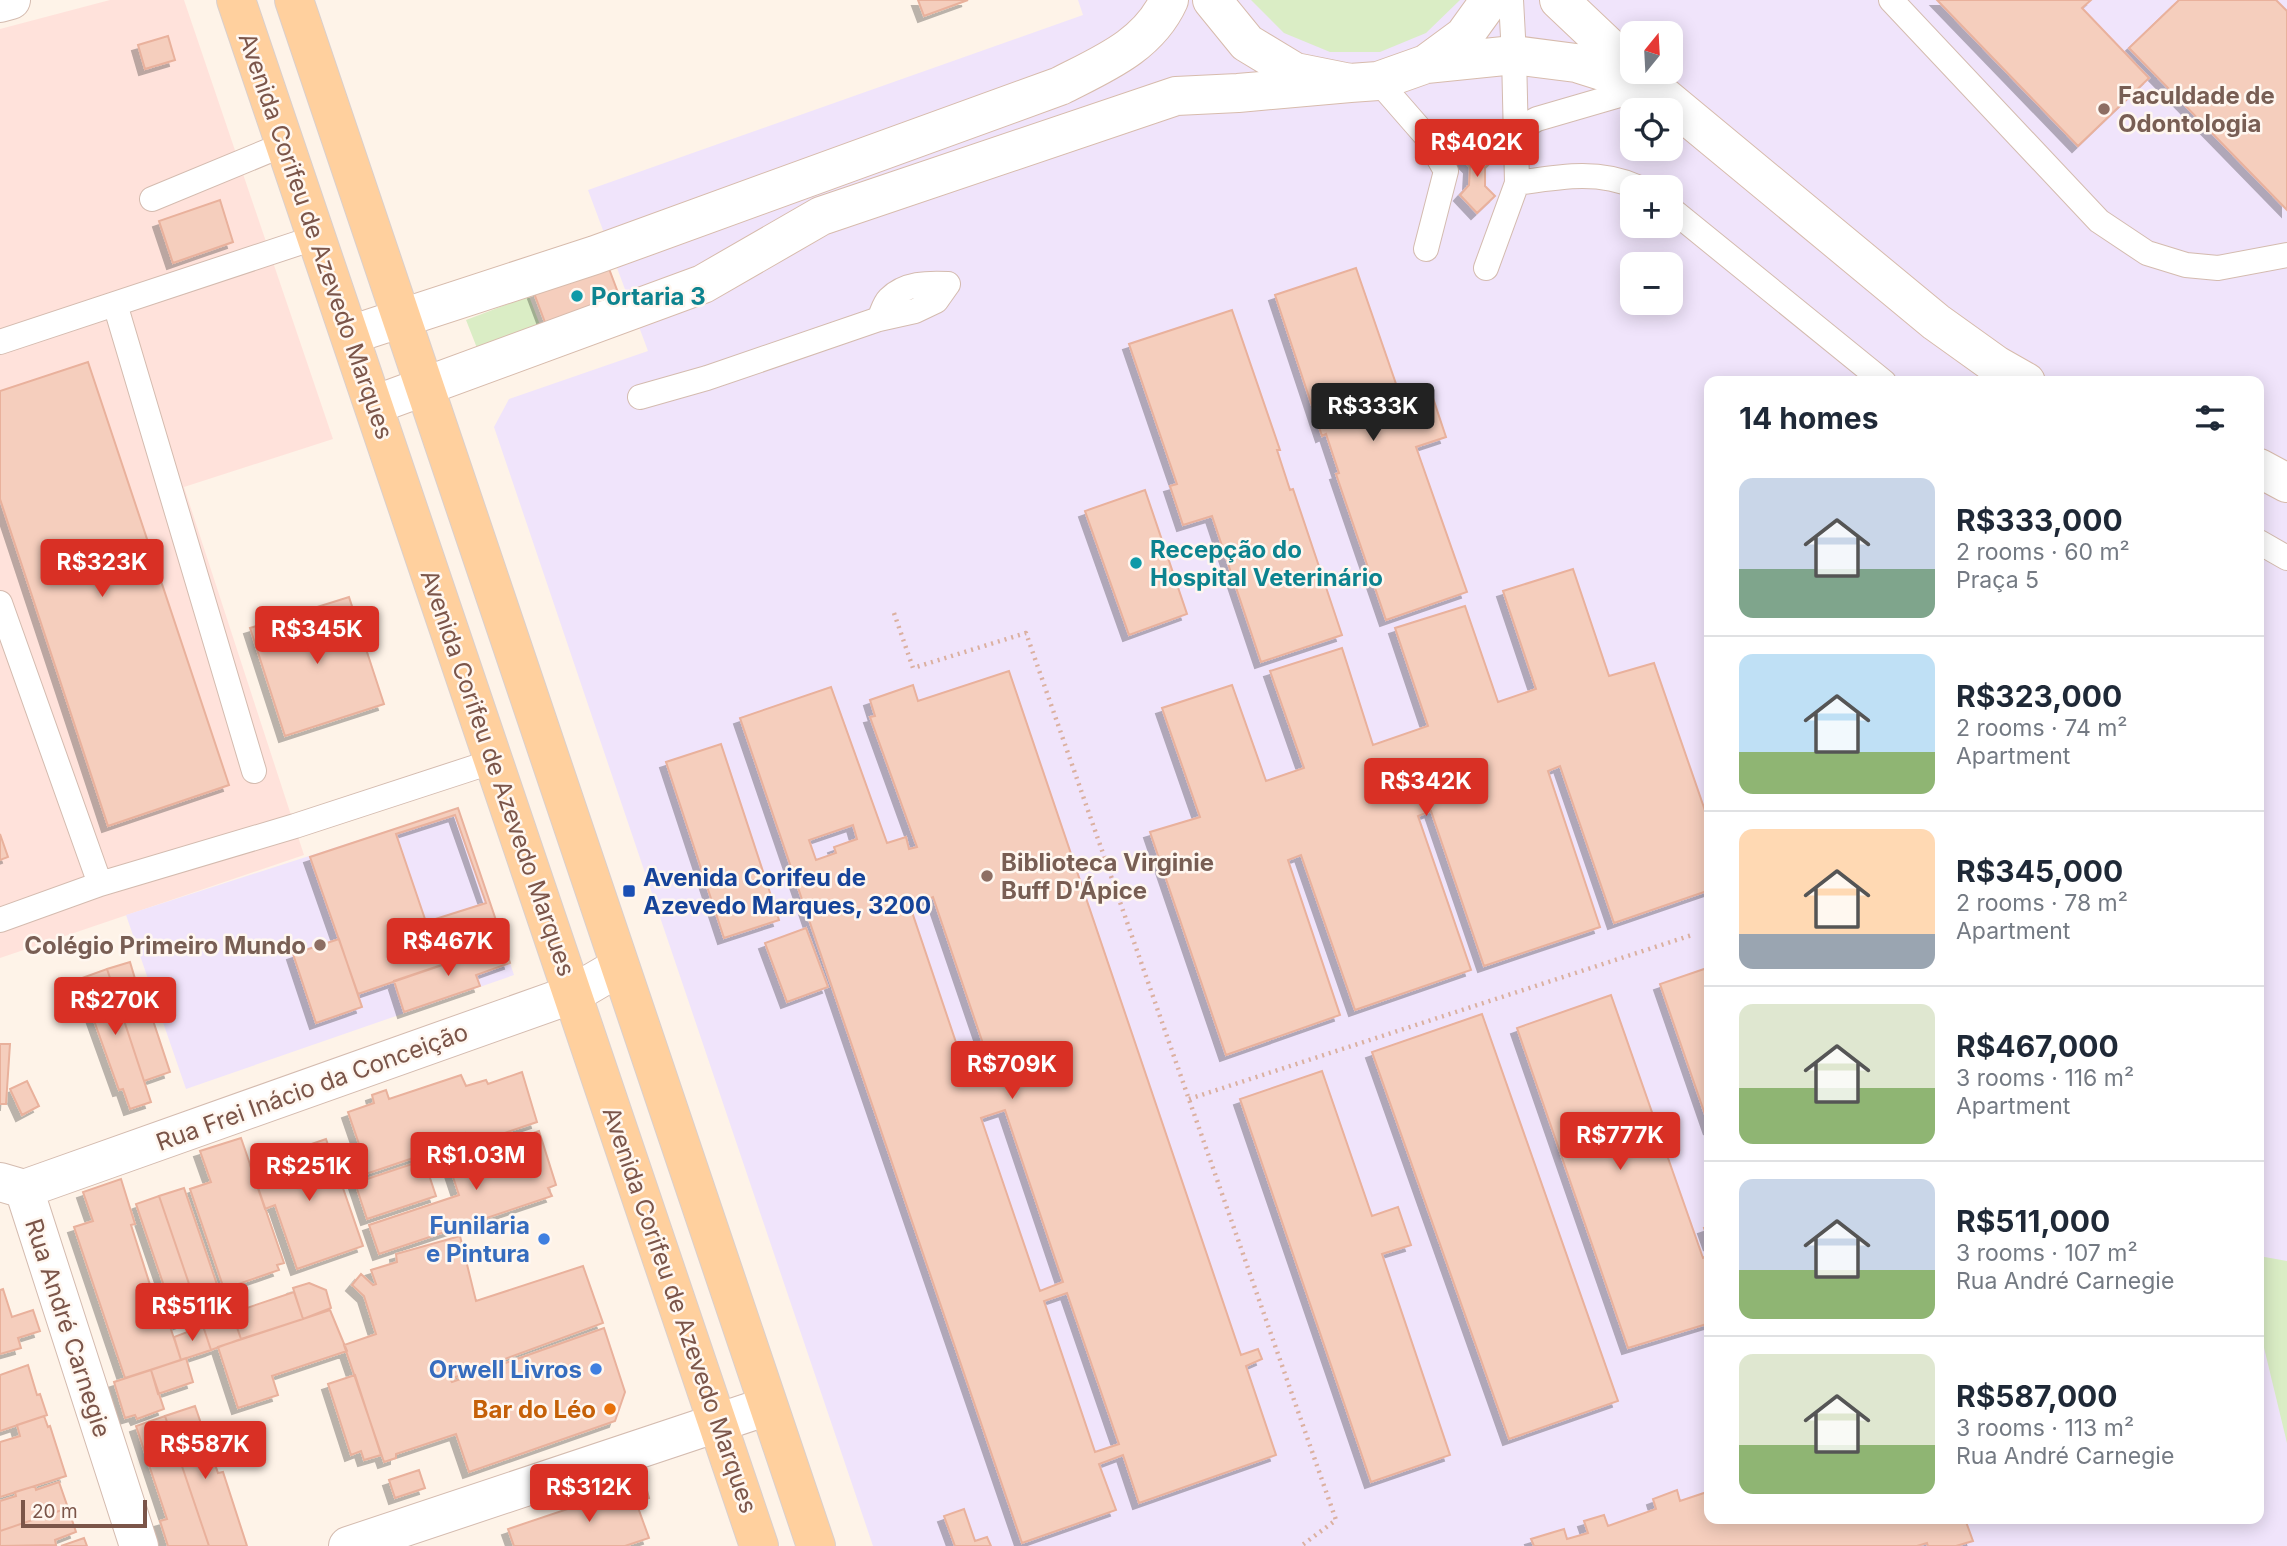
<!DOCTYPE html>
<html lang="en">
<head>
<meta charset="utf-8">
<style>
  :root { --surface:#fff; --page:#f6f6f7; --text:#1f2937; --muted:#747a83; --line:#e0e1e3; --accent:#d93025 }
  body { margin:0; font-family:Inter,sans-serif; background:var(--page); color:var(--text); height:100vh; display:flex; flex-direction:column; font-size:26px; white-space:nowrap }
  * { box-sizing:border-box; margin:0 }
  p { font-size:23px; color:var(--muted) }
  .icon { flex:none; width:38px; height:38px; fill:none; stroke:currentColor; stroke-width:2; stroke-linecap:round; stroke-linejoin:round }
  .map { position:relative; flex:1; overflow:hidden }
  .panel { position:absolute; left:1704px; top:376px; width:560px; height:1148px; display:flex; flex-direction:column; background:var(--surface); border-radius:14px; box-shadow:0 4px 18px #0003 }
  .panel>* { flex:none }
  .needle { width:46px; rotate:18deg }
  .fabs { position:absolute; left:1620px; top:21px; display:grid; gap:14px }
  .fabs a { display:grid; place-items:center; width:63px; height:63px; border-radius:14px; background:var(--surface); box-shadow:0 4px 18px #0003; font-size:35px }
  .scale { position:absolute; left:21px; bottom:18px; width:126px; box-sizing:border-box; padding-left:7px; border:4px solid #7b5549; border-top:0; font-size:19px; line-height:24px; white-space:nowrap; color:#7b5549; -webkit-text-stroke:5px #fff7f0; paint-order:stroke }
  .price { position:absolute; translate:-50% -60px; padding:0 16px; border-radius:7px; background:var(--accent); color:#fff; font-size:23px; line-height:46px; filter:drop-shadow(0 2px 4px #0008) }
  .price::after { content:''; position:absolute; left:50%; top:42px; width:21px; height:16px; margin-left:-10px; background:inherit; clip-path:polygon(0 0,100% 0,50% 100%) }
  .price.current { background:#222; color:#fff }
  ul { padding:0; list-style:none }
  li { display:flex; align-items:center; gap:21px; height:175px; padding:0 35px }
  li+li { border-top:2px solid var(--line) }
  li span { display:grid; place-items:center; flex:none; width:196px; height:140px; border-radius:14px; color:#555 }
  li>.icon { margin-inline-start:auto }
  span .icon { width:84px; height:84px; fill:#fffc; stroke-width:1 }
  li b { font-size:30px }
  h2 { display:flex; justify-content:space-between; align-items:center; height:84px; padding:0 35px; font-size:30px }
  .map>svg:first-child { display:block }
  .commercial { fill:#ffe2db }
  .education { fill:#f0e4fb; fill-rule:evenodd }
  .green { fill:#daedc5 }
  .building { fill:#f5cebd; stroke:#e9b19c; stroke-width:2; fill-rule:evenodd; filter:url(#shadow) }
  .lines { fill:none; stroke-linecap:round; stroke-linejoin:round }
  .lane-casing { stroke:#d4bbaf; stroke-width:26 }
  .street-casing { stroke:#d4bbaf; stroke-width:40 }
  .secondary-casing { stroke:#d7bbac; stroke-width:40 }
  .primary-casing { stroke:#dacfcc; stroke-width:40 }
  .path { stroke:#dbb0a0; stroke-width:4.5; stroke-dasharray:2 5; stroke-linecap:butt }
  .lane { stroke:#fff; stroke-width:24 }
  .street { stroke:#fff; stroke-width:38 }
  .secondary { stroke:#fff; stroke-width:38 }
  .primary { stroke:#ffd09e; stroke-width:38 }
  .education-dot { fill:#8d6e63; stroke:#fff7f0; stroke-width:2.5 }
  .culture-dot { fill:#0f9aa8; stroke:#fff7f0; stroke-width:2.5 }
  .transit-dot { fill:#1a4fb4; stroke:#fff7f0; stroke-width:2.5 }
  .shop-dot { fill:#3f7fe0; stroke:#fff7f0; stroke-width:2.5 }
  .food-dot { fill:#e8710a; stroke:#fff7f0; stroke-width:2.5 }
  .labels { text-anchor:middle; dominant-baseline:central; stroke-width:5; stroke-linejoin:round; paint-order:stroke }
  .education-label { font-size:24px; font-weight:bold; fill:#785e54; stroke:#fff7f0; text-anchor:start }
  .street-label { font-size:24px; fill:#7b5549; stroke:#fff7f0 }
  .culture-label { font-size:24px; font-weight:bold; fill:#0d838f; stroke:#fff7f0; text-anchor:start }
  .transit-label { font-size:24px; font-weight:bold; fill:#164399; stroke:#fff7f0; text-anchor:start }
  .shop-label { font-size:24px; font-weight:bold; fill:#366cbe; stroke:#fff7f0; text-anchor:end }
  .food-label { font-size:24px; font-weight:bold; fill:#c56008; stroke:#fff7f0; text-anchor:end }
</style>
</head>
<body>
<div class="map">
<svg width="2287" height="1546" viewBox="0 0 2287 1546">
  <defs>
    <filter id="shadow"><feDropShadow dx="-6" dy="6" stdDeviation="0" flood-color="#0004"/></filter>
  </defs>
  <rect width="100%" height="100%" fill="#fef3e8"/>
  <path class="commercial" d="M110 0H184L333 439 184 487 304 855 0 958V29Z"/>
  <path class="education" d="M1078 0H2287V1546H873L494 427 509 399 648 351 588 190 1083 15ZM1633 33H1671V72H1633ZM1633 110H1671V149H1633ZM1633 187H1671V226H1633ZM1633 264H1671V303H1633ZM1710 382H2259V1519H1710Z
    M458 808 514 975 186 1089 126 915Z"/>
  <path class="green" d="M1251 0H1460L1426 33 1380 52H1330L1284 33Z
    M529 296 540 325 477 348 466 320Z
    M2259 1256 2287 1261V1443L2259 1327Z"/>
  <path class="building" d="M918 0H968L924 16Z
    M1937 0H2091L2082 8 2149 78 2078 146Z
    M2179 0H2276L2287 11V210L2129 48Z
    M168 36 175 60 145 69 138 45Z
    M1477 143 1494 159 1485 168V186L1495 196 1477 213 1460 195 1469 185 1470 167 1462 159Z
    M220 200 233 242 173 263 159 221Z
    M608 266 620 298 546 325 534 293Z
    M1356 268 1404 407 1433 398 1446 437 1416 447 1467 592 1386 620 1336 474 1339 473 1326 434 1322 436 1275 295Z
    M1232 310 1280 450H1277L1290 490 1293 489 1342 635 1261 662 1212 516 1183 525 1170 486 1177 484 1129 344Z
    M88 362 229 785 108 826 0 499V391Z
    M1145 490 1187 614 1129 635 1085 511Z
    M1573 569 1609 676 1654 663 1710 825V890L1614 923 1560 766 1548 771 1600 927 1484 966 1431 811 1418 816 1471 970 1355 1010 1301 855 1288 860 1340 1015 1226 1055 1150 832 1200 817 1162 708 1232 685 1266 781 1304 768 1270 671 1342 648 1373 745 1428 726 1395 628 1465 606 1498 702 1536 689 1503 591Z
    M349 597 384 704 285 736 250 628Z
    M1009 671 1241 1355 1258 1349 1262 1359 1246 1366 1276 1455 1139 1503 1123 1455 1099 1464 1116 1510 1022 1543 740 718 831 687 887 843 906 837 909 849 917 847 870 717 875 716 870 700 913 685 918 701ZM853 825 857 839 834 847 836 853 816 860 809 840ZM933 897 991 1067 967 1075 910 906ZM1005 1110 1063 1282 1040 1291 981 1118ZM1067 1293 1119 1444 1095 1452 1044 1301Z
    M721 744 779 920 724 938 666 762Z
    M458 808 504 944 358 994 310 857ZM455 815 486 903 426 922 396 834Z
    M0 834 8 857 0 860Z
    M806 928 828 987 787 1002 765 943Z
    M339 939 362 1007 316 1023 293 954Z
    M504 944 510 963 476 975 480 986 404 1012 394 981Z
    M130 962 136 982 140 981 170 1072 144 1081 107 969Z
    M1710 967V1129L1660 984Z
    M107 969 151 1102 130 1109 123 1089 119 1090 79 979Z
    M1611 995 1703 1258 1710 1255V1323L1628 1348 1517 1028Z
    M1482 1014 1618 1401 1509 1439 1372 1052Z
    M0 1044H10L6 1104H0Z
    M1322 1071 1372 1216 1398 1207 1411 1245 1382 1254 1450 1455 1371 1482 1240 1099Z
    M522 1072 537 1122 469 1145 465 1133 432 1145 434 1151 354 1178 346 1152 360 1147 348 1112 374 1103 372 1095 386 1090 389 1099 461 1075 466 1086 486 1080 488 1084Z
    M27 1081 39 1106 22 1115 10 1089Z
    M539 1131 556 1185 548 1188 552 1196 379 1254 369 1225 459 1195 448 1162Z
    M241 1138 284 1263 277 1265 279 1270 224 1289 190 1189 211 1182 200 1151Z
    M326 1139 363 1246 297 1269 275 1205 265 1209 250 1165Z
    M424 1160 436 1196 367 1219 355 1183Z
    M121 1179 135 1224 131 1225 158 1310 164 1308 181 1360 125 1378 74 1227 93 1221 83 1192Z
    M184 1188 225 1308 200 1316 159 1196Z
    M159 1196 200 1316 177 1324 136 1204Z
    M1710 1226V1245L1704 1228Z
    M460 1236 476 1301 583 1266 603 1323 450 1379 452 1382 604 1328 625 1392 615 1421 469 1472 456 1434 396 1454V1458L384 1462 344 1345 376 1334 364 1296 352 1285 361 1274 373 1285 376 1284 371 1270 397 1262 396 1254Z
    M309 1283 326 1290 331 1308 303 1319 293 1288Z
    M3 1289 12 1317 33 1310 40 1331 18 1338 21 1348 0 1354V1290Z
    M294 1292 303 1319 241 1339 232 1313Z
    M330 1310 347 1351 272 1376 278 1395 238 1408 218 1347Z
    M233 1316 241 1339 211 1350 203 1326Z
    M203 1326 211 1350 181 1360 174 1337Z
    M186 1358 193 1382 158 1394 151 1370Z
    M28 1365 37 1395 40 1394 47 1415 0 1431V1375Z
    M151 1370 164 1409 137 1419 135 1415 125 1418 114 1382Z
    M355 1375 381 1455 364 1460 361 1451 351 1455 328 1384Z
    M195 1406 218 1473 223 1472 247 1546H209L165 1416Z
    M44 1416 48 1427 50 1426 66 1476 0 1497V1442L20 1436 17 1425Z
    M165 1416 209 1546H168L160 1521 167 1519 136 1426Z
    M419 1470 425 1488 395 1498 389 1480Z
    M59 1482 68 1508 0 1531V1501L16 1496 15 1492 35 1486 36 1490Z
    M645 1483 649 1498 636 1502 649 1538 625 1546H514L508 1529Z
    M1677 1490 1680 1501 1710 1491V1519H1965L1973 1541 1956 1546H1928L1927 1543 1917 1546H1534L1531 1539 1564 1529 1567 1539 1588 1533 1584 1521 1604 1515 1608 1526 1656 1509 1653 1499Z
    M68 1508 76 1532 55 1540 56 1545 0 1546V1531Z
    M964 1509 975 1541 987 1537 991 1546H955L944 1516Z
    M84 1538 87 1546H61Z"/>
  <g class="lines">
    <defs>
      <path id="lane" d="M1891 0 2099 221 2147 253 2186 265 2218 268 2287 255
        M1378 81 1426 136 1446 171 1426 249
        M1515 131 1537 119 1647 87
        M1517 183C1558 177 1598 169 1637 187
        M152 199 285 144
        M1671 209 1884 382
        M1486 268 1517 183 1514 55 1511 0
        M115 304 254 771
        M879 319C882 313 884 304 889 299 905 283 928 283 948 284
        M0 342 317 237
        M640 397 707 378 879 319 915 311 936 301 948 284
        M2259 542 2287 558
        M0 603 100 884
        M0 920 100 884 295 826 494 761"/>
      <path id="street" d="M0 3 11 0
        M0 1182 24 1189 573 994 619 967
        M24 1189 139 1546
        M348 1546 768 1406"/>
      <path id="secondary" d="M1212 0 1247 43 1295 72 1350 83 1378 81 1426 64 1464 36 1490 0
        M1559 0 1633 70
        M1426 64 1514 55 1576 63 1649 86
        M1634 72 1936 322 1996 365 2026 382
        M350 335 595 255 1060 86C1103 64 1148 46 1169 0
        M374 405 703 284 821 216 1176 96 1238 93 1350 83
        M2259 468 2287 483"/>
      <path id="primary" d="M236 0 759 1546
        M294 0 816 1546"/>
    </defs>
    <use href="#lane" class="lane-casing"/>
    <use href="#street" class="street-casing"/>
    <use href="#secondary" class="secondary-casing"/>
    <use href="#primary" class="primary-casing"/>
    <path class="path" d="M894 613 913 668 1026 633 1336 1520 1301 1546
      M1189 1099 1692 935"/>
    <use href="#lane" class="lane"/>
    <use href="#street" class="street"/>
    <use href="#secondary" class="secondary"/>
    <use href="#primary" class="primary"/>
  </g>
  <g class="education-dot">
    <circle cx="2104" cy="109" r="7"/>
    <circle cx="987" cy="876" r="7"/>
    <circle cx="320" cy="945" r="7"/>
  </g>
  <g class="culture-dot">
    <circle cx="577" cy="296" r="7"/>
    <circle cx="1136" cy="563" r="7"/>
  </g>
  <rect class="transit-dot" x="622" y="884" width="14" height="14" rx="3.5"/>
  <g class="shop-dot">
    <circle cx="544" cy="1239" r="7"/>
    <circle cx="596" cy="1369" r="7"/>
  </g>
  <circle class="food-dot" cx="610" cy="1409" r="7"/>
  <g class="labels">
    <g class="education-label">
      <text x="2118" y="95">Faculdade de<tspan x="2118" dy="28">Odontologia</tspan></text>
      <text x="1001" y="862">Biblioteca Virginie<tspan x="1001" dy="28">Buff D'Ápice</tspan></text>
      <text x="306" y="945" text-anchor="end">Colégio Primeiro Mundo</text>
    </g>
    <g class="street-label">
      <text transform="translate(316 236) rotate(71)">Avenida Corifeu de Azevedo Marques</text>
      <text transform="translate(498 773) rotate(71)">Avenida Corifeu de Azevedo Marques</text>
      <text transform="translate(312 1087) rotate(-20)">Rua Frei Inácio da Conceição</text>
      <text transform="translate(680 1310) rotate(71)">Avenida Corifeu de Azevedo Marques</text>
      <text transform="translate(68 1328) rotate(72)">Rua André Carnegie</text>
    </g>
    <g class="culture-label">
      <text x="591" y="296">Portaria 3</text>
      <text x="1150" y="549">Recepção do<tspan x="1150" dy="28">Hospital Veterinário</tspan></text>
    </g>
    <g class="transit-label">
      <text x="643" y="877">Avenida Corifeu de<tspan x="643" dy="28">Azevedo Marques, 3200</tspan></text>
    </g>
    <g class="shop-label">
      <text x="530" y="1225">Funilaria<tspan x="530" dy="28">e Pintura</tspan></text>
      <text x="582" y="1369">Orwell Livros</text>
    </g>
    <g class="food-label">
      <text x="596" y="1409">Bar do Léo</text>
    </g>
  </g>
</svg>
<div class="fabs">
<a><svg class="needle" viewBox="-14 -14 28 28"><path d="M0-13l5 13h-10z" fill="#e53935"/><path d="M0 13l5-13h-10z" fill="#747a83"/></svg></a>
<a><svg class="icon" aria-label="locate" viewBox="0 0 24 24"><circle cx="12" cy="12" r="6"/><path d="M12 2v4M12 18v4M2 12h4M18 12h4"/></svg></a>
<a>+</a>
<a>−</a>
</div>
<div class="scale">20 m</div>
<b class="price" style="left:1477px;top:179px">R$402K</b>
<b class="price current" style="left:1373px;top:443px">R$333K</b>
<b class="price" style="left:102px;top:599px">R$323K</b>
<b class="price" style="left:317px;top:666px">R$345K</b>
<b class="price" style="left:1426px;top:818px">R$342K</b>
<b class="price" style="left:448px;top:978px">R$467K</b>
<b class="price" style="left:115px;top:1037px">R$270K</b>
<b class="price" style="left:1012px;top:1101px">R$709K</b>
<b class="price" style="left:1620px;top:1172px">R$777K</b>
<b class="price" style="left:476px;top:1192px">R$1.03M</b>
<b class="price" style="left:309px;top:1203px">R$251K</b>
<b class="price" style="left:192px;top:1343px">R$511K</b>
<b class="price" style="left:205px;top:1481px">R$587K</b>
<b class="price" style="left:589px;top:1524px">R$312K</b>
<section class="panel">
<h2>14 homes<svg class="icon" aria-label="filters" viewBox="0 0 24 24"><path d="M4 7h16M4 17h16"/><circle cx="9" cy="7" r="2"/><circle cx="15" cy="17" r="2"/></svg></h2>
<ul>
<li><span style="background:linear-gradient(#c9d6e8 65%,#7fa58c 0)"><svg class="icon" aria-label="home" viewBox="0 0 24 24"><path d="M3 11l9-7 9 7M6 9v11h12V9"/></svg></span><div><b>R$333,000</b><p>2 rooms · 60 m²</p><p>Praça 5</p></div></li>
<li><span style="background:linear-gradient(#bfe0f5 70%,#8fb573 0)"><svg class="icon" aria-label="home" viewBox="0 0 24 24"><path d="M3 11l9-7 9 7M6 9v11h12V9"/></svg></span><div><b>R$323,000</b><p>2 rooms · 74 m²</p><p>Apartment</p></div></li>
<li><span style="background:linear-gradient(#ffd9b3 75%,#9aa5b1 0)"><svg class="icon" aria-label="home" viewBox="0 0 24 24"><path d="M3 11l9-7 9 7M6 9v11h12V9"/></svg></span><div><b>R$345,000</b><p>2 rooms · 78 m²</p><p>Apartment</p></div></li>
<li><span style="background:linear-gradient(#dfe7d0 60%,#8fb573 0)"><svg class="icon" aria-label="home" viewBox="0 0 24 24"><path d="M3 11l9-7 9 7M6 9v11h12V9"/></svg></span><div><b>R$467,000</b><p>3 rooms · 116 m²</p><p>Apartment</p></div></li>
<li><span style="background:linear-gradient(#c9d6e8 65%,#8fb573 0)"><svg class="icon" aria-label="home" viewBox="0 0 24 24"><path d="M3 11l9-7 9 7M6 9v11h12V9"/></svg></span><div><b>R$511,000</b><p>3 rooms · 107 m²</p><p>Rua André Carnegie</p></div></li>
<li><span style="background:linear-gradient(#dfe7d0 65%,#8fb573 0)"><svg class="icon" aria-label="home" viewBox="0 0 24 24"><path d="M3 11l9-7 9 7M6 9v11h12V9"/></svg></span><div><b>R$587,000</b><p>3 rooms · 113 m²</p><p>Rua André Carnegie</p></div></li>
</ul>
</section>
</div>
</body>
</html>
